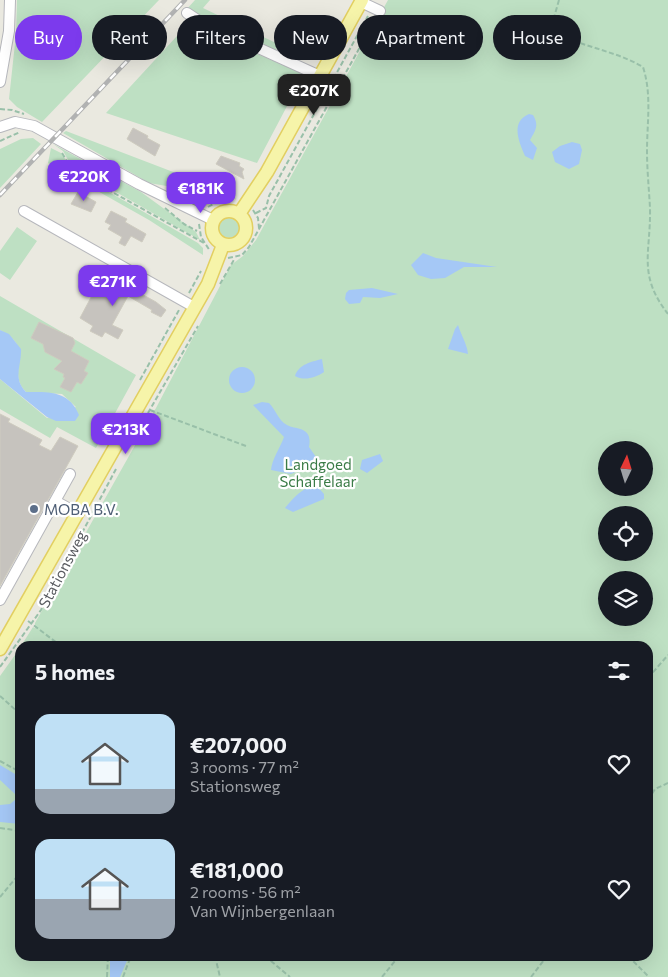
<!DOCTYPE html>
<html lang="en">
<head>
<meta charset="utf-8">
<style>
  :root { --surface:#171b24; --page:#20242c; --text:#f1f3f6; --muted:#9ea1a6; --accent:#7c3aed }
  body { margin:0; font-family:Commissioner,sans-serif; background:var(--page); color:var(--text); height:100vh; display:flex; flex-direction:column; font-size:19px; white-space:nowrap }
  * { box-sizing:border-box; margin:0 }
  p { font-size:16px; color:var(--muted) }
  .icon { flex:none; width:28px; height:28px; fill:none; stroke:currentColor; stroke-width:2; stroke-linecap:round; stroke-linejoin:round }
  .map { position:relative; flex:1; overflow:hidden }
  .panel { position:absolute; left:15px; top:641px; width:638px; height:320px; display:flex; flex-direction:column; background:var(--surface); border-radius:15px; box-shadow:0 5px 20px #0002 }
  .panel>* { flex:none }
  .hud { position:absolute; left:15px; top:15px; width:639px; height:45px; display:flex; gap:10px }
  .needle { width:32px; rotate:4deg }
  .controls { position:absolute; left:598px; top:441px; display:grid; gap:10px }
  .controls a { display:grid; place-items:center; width:55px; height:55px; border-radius:50%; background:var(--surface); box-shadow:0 5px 20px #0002; font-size:25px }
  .price { position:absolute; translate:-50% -42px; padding:0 11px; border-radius:10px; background:var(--accent); color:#fff; font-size:16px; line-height:32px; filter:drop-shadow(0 1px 2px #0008) }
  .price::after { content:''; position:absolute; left:50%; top:30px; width:15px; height:11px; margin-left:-8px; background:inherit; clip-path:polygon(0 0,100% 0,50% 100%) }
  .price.selected { background:#222; color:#fff }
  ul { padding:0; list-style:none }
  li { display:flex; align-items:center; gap:15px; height:125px; padding:0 20px }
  li span { display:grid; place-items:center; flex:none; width:140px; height:100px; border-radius:15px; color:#555 }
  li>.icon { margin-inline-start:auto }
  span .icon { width:60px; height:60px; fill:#fffc; stroke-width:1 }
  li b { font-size:21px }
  h2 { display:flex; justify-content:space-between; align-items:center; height:60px; padding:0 20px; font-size:21px }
  .chip { padding:0 18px; border-radius:22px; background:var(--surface); box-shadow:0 5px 20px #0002; font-size:18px; line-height:45px }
  .chip.selected { background:var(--accent); color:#fff }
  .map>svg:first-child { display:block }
  .green { fill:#bee0c3; fill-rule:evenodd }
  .water { fill:#a5c8f6 }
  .building { fill:#c6c3be; stroke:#cecbbf }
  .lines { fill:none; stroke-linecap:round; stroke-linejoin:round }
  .minor-casing { stroke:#b6b7bc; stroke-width:12 }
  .major-casing { stroke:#e2cf61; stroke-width:15 }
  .path { stroke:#99c0a9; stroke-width:2; stroke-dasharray:5 2.5; stroke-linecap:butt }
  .minor { stroke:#fff; stroke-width:10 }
  .major { stroke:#f6f4a9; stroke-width:12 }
  .rail-casing { stroke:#b1b2b2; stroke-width:4.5 }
  .rail { stroke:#fff; stroke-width:2.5; stroke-dasharray:8; stroke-linecap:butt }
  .service-dot { fill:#5c6f8a; stroke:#fff; stroke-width:2 }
  .labels { text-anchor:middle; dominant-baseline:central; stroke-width:4.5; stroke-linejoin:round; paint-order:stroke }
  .park-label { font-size:15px; fill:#3b7c47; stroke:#fff }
  .service-label { font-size:15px; fill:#4e5e75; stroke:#fff; text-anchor:start }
  .street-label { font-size:15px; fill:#595b60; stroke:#fff }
</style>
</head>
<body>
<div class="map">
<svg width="668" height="977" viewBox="0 0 668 977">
  <rect width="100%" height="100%" fill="#eae9e0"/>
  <path class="green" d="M17 0H159L42 122 17 107 9 99 16 34Z
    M195 0H210L203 8 276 43 277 54 186 10Z
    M388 0H668V977H0V676L20 648V956H648V646H21L33 627 35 628V623L156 408 231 265 243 256 256 240ZM606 450H644V488H606ZM606 515H644V552H606ZM606 580H644V618H606Z
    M188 24 304 74 257 163 106 113Z
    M66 131 236 196 211 199 184 189 149 183 63 133Z
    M33 138 41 144 0 188V149L21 139Z
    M53 144 141 192 196 232 200 240 72 167 63 151Z
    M51 148 61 153 74 172 198 243 203 248V255L149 220 48 163Z
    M219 228a10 10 0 1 1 20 0a10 10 0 1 1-20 0Z
    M17 227 37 241 10 280 0 273V251Z
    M0 296 136 375 96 448 57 427 50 438 0 409V379L47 418 76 407 62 394 26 392C4 370 39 351 0 330Z"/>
  <path class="water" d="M529 114 533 115C539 125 536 130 530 140L537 148 533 160 525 156C519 142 510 122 529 114Z
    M572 142 580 144 582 150 579 164 569 169 555 162 552 152 560 146Z
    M423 253 436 258 497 267H464L445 278 431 279 418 275 411 265Z
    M372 288 398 294 380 298 363 297 360 303 349 304 345 299 346 293 349 290Z
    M458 325C461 335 467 344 468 354L448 349 455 329Z
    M0 330 9 334 21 349C22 365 12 378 26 392 48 392 69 390 79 415L75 421H56L47 417 0 379Z
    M322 359 324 372C315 378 304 381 295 376 299 364 311 362 322 359Z
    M229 380a13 13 0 1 1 26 0a13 13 0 1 1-26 0Z
    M262 402 269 403C276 410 278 420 287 425 296 430 313 426 309 447L316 457 308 466 291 474 271 470C272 459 280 448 284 437L253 405Z
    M380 454 383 461 367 473 360 469 362 460Z
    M316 485 324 494V499L293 512 285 508C294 497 302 488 316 485Z
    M0 765 20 777V824L0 822V805L10 804 15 800V794L0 780Z
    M110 956H129L120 977H110Z"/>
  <path class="building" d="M280 24 293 31 295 25 304 30 302 38 313 44 309 52 290 44 292 42 275 33Z
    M133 128 148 136 147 138 160 145 155 156 127 139Z
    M221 156 240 163 239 166 244 169 242 172 244 179 216 164Z
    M78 192 96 202 91 212 71 204Z
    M111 211 127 219 125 222 146 234 142 242 131 236 125 246 119 243 122 237 108 229 111 225 105 222Z
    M109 276 156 302 166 310 161 317 151 312 152 310 128 296 112 325 123 330 118 339 105 332 102 337 90 331 93 326 80 318 96 288 101 291Z
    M39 322 73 338 75 343 71 351 89 361 84 371 88 373 81 384 77 382 71 392 60 387 65 378 63 377 64 374 54 369 62 361 45 352 43 344 31 338Z
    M0 414 10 419 8 422 42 440 39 445 51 451 60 437 78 446 0 586Z"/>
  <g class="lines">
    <defs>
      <path id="minor" d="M361 2 380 11
        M187 13 199 21 320 76
        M0 82 9 31 10 0
        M0 127 15 122 34 126 139 184 213 220
        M24 211 194 307
        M55 501 77 513
        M0 600 70 474"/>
      <path id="major" d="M212 228a17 17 0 1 1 34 0a17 17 0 1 1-34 0Z
        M239 214 267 172 362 0
        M0 649 208 284 223 245"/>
    </defs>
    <use href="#minor" class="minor-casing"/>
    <use href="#major" class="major-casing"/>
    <path class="path" d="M559 0 553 21 557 33C585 48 616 51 643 67 652 95 647 122 647 151 647 170 649 189 650 208 651 253 637 274 668 314
      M0 109 12 110 24 114
      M0 141 20 132
      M62 153 71 168 76 172 204 243
      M171 188 185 191 214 202
      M208 207 222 199H236
      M165 208 184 224 197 231
      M253 210 258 218 259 228
      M256 213 266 208 269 196 368 16
      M199 224 201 237 210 251
      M228 258 242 255 249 247 375 20
      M220 284 235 258
      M189 293 201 271
      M140 380 179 310
      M150 410 246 446
      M133 439 198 326
      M28 621 61 646
      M0 667 41 610 116 469
      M648 678 668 655
      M0 696 20 714
      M0 761 20 772
      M648 800 655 789 668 783
      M0 828 20 831
      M0 897 20 873
      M215 956 220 977
      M265 956 290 977
      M628 956 649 977
      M107 977 108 956
      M123 977 129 961 134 956
      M382 977 399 956
      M531 977 547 956"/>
    <use href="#minor" class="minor"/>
    <use href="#major" class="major"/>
    <defs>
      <path id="rail" d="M0 195 185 0"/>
    </defs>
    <use href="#rail" class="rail-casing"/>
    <use href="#rail" class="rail"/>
  </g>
  <circle class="service-dot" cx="34" cy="509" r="5"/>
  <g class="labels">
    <g class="park-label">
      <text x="318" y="464">Landgoed<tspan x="318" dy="17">Schaffelaar</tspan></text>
    </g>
    <g class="service-label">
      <text x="44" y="509">MOBA B.V.</text>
    </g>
    <g class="street-label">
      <text transform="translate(62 569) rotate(-62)">Stationsweg</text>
    </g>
  </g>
</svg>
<div class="controls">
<a><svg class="needle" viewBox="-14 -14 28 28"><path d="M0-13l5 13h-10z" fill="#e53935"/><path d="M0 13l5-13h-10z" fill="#9ea1a6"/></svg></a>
<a><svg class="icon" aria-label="locate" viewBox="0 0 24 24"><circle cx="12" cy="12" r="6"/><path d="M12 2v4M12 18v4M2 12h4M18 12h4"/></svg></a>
<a><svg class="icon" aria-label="layers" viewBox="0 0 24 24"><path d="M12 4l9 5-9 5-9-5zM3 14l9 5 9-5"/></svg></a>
</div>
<b class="price selected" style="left:314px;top:116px">€207K</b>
<b class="price" style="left:84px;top:202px">€220K</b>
<b class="price" style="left:201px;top:214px">€181K</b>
<b class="price" style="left:113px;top:307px">€271K</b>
<b class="price" style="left:126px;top:455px">€213K</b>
<div class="hud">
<a class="chip selected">Buy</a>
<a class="chip">Rent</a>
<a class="chip">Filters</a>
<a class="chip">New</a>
<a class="chip">Apartment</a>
<a class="chip">House</a>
</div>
<section class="panel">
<h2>5 homes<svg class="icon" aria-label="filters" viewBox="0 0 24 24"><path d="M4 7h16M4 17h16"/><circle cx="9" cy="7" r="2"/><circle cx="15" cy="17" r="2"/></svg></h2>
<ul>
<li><span style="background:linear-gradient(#bfe0f5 75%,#9aa5b1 0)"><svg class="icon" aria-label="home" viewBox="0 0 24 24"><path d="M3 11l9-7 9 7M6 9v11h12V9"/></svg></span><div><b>€207,000</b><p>3 rooms · 77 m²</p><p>Stationsweg</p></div><svg class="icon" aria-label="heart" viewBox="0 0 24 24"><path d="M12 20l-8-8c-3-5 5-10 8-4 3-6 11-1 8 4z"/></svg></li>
<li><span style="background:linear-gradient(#bfe0f5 60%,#9aa5b1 0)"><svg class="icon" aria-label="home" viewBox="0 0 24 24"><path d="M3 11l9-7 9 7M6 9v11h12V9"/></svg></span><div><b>€181,000</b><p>2 rooms · 56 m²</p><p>Van Wijnbergenlaan</p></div><svg class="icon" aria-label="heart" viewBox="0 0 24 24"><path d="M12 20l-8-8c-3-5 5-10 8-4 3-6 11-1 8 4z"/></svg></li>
</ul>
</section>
</div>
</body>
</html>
